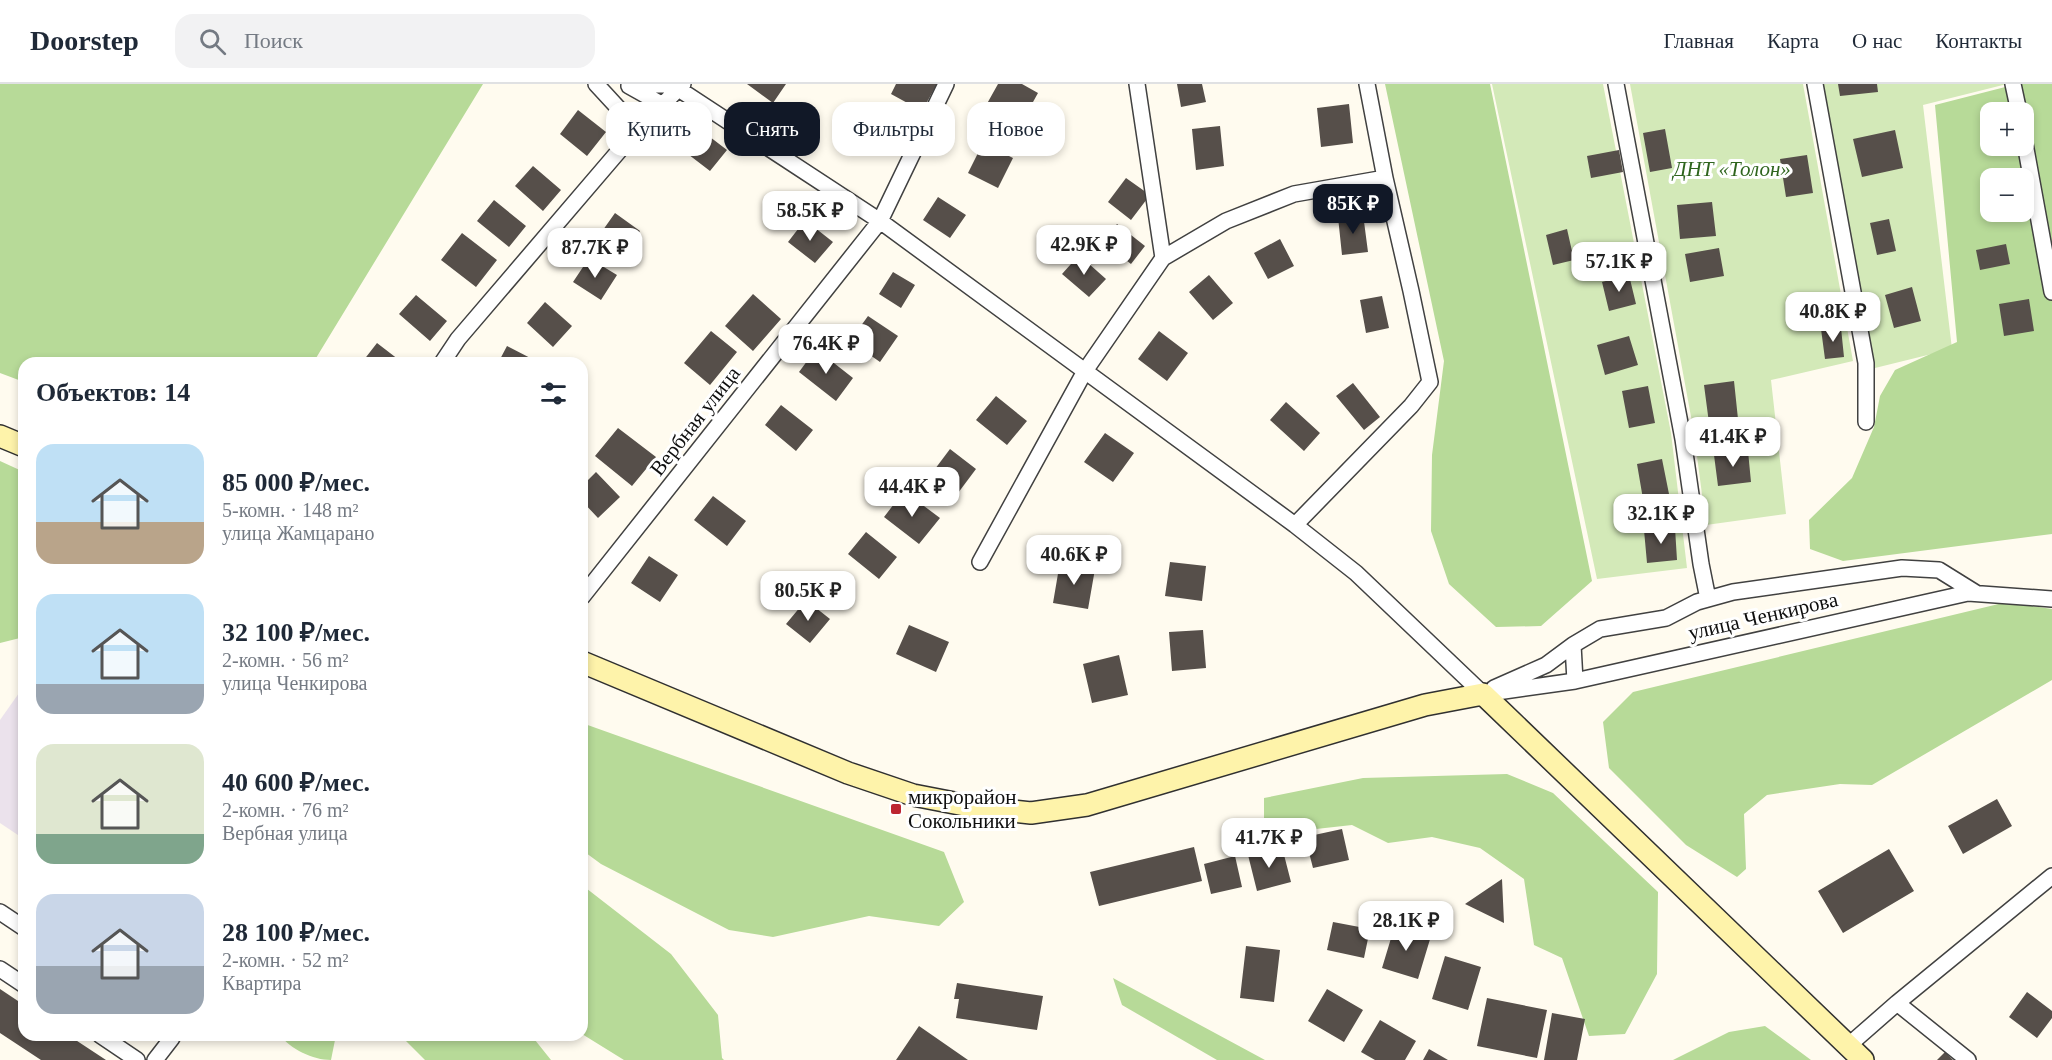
<!DOCTYPE html>
<html lang="ru">
<head>
<meta charset="utf-8">
<style>
  :root { --surface:#fff; --page:#f2f2f3; --text:#1f2937; --muted:#747a83; --line:#e0e1e3; --accent:#111827 }
  body { margin:0; font-family:"Times New Roman",serif; background:var(--page); color:var(--text); height:100vh; display:flex; flex-direction:column; font-size:22px; white-space:nowrap }
  * { box-sizing:border-box; margin:0 }
  p { font-size:20px; color:var(--muted) }
  .icon { flex:none; width:33px; height:33px; fill:none; stroke:currentColor; stroke-width:2; stroke-linecap:round; stroke-linejoin:round }
  .map { position:relative; flex:1; overflow:hidden }
  .drawer { position:absolute; left:18px; top:273px; width:570px; height:684px; display:flex; flex-direction:column; background:var(--surface); border-radius:18px; box-shadow:0 3px 9px #0003 }
  .drawer>* { flex:none }
  .banner { position:absolute; left:606px; top:18px; width:570px; height:54px; display:flex; gap:12px }
  .tools { position:absolute; left:1980px; top:18px; display:grid; gap:12px }
  .tools a { display:grid; place-items:center; width:54px; height:54px; border-radius:12px; background:var(--surface); box-shadow:0 3px 9px #0003; font-size:30px }
  .price { position:absolute; translate:-50% -51px; padding:0 14px; border-radius:12px; background:#fff; color:#222; font-size:20px; line-height:39px; filter:drop-shadow(0 2px 3px #0008) }
  .price::after { content:''; position:absolute; left:50%; top:36px; width:18px; height:14px; margin-left:-9px; background:inherit; clip-path:polygon(0 0,100% 0,50% 100%) }
  .price.on { background:var(--accent); color:#fff }
  ul { padding:0; list-style:none }
  li { display:flex; align-items:center; gap:18px; height:150px; padding:0 18px }
  li span { display:grid; place-items:center; flex:none; width:168px; height:120px; border-radius:18px; color:#555 }
  li>.icon { margin-inline-start:auto }
  span .icon { width:72px; height:72px; fill:#fffc; stroke-width:1 }
  li b { font-size:26px }
  h2 { display:flex; justify-content:space-between; align-items:center; height:72px; padding:0 18px; font-size:26px }
  .chip { padding:0 21px; border-radius:18px; background:var(--surface); box-shadow:0 3px 9px #0003; font-size:21px; line-height:54px }
  .chip.on { background:var(--accent); color:#fff }
  header { display:flex; align-items:center; gap:36px; box-sizing:border-box; height:84px; padding:0 30px; background:var(--surface); border-bottom:2px solid var(--line) }
  header strong { font-size:28px }
  nav { display:flex; gap:33px; margin-inline-start:auto; font-size:21px }
  .search { width:420px; height:54px; background:var(--page); display:flex; align-items:center; gap:15px; box-sizing:border-box; padding:0 21px; border-radius:18px; color:var(--muted); font-size:22px }
  .map>svg:first-child { display:block }
  .industrial { fill:#ebe2ec }
  .green { fill:#d3e9b8 }
  .forest { fill:#b7da98; fill-rule:evenodd }
  .building { fill:#564f4a }
  .lines { fill:none; stroke-linecap:round; stroke-linejoin:round }
  .street-casing { stroke:#414141; stroke-width:18 }
  .secondary-casing { stroke:#303030; stroke-width:24 }
  .street { stroke:#fff; stroke-width:15 }
  .secondary { stroke:#fef3aa; stroke-width:21 }
  .poi-dot { fill:#bd2631; stroke:#fff; stroke-width:2 }
  .labels { text-anchor:middle; dominant-baseline:central; stroke-width:6; stroke-linejoin:round; paint-order:stroke }
  .park-label { font-size:21px; font-style:italic; fill:#2f651e; stroke:#fff }
  .street-label { font-size:21px; fill:#0e0e0e; stroke:#fff }
  .poi-label { font-size:21px; fill:#0e0e0e; stroke:#fff; text-anchor:start }
</style>
</head>
<body>
<header>
<strong>Doorstep</strong>
<div class="search"><svg class="icon" aria-label="search" viewBox="0 0 24 24"><circle cx="10" cy="10" r="6"/><path d="M15 15l6 6"/></svg>Поиск</div>
<nav><a>Главная</a><a>Карта</a><a>О нас</a><a>Контакты</a></nav>
</header>
<div class="map">
<svg width="2052" height="976" viewBox="0 0 2052 976">
  <rect width="100%" height="100%" fill="#fffbef"/>
  <path class="industrial" d="M24 602V755L0 739V636Z"/>
  <path class="green" d="M1492 0H1603L1671 349 1687 484 1597 495Z
    M1630 0H1803L1853 277 1771 296 1786 430 1706 441 1694 349Z
    M1823 0H2007L1923 21 1952 265 1875 284Z"/>
  <path class="forest" d="M0 0H483L313 279H24V298L0 289Z
    M1385 0H1490L1592 497 1541 542 1496 543 1449 500 1431 447 1432 371 1444 277Z
    M2017 0H2052V450L1843 477 1810 465 1809 436 1852 394 1874 343 1880 312 1895 286 1957 258 1935 21ZM1990 28H2024V62H1990ZM1990 94H2024V128H1990Z
    M0 377 24 388V553L0 559Z
    M2007 518 2052 525V596L1872 701 1840 700 1767 711 1744 730 1746 785 1737 793 1686 761 1609 684 1603 638 1633 608Z
    M582 639 944 768 964 818 939 842 869 832 773 853 729 846 601 780 582 766Z
    M1507 690 1553 709 1658 808 1657 890 1625 950 1589 952 1562 874 1534 861 1524 795 1480 764 1432 753 1388 759 1352 741 1289 748 1264 740V714L1363 694Z
    M582 801 671 870 718 931 722 974 724 976H624L582 950Z
    M1113 894 1265 976H1217L1122 921Z
    M1765 942 1811 976H1673L1729 948Z
    M280 951H336L331 976C313 976 290 965 280 951Z
    M400 951H531L551 976H425Z"/>
  <path class="building" d="M747 0H786L773 19Z
    M896 0H937L922 27 891 10Z
    M998 0H1022L1038 9 1018 45 984 25Z
    M1177 0H1202L1206 18 1181 23Z
    M1838 0H1877L1878 8 1840 12Z
    M1349 20 1353 59 1321 63 1317 24Z
    M578 26 606 48 587 72 560 50Z
    M1220 42 1224 82 1196 86 1192 45Z
    M697 43 727 66 710 87 680 64Z
    M1665 45 1672 84 1650 88 1643 49Z
    M1895 46 1903 84 1862 93 1853 55Z
    M983 59 1013 74 998 104 968 89Z
    M1619 66 1623 88 1591 94 1587 72Z
    M1807 71 1813 109 1786 113 1780 75Z
    M533 82 561 106 543 127 515 102Z
    M1126 94 1150 111 1131 136 1108 118Z
    M938 113 966 131 950 154 923 136Z
    M494 116 526 142 509 163 477 137Z
    M1712 118 1716 152 1680 155 1677 121Z
    M615 129 640 147 624 171 598 153Z
    M1363 130 1368 168 1342 171 1338 133Z
    M1889 135 1896 167 1877 171 1870 139Z
    M805 136 833 158 815 179 788 158Z
    M1117 140 1145 162 1131 180 1103 158Z
    M1567 145 1574 176 1553 181 1546 151Z
    M462 149 497 176 476 203 441 176Z
    M1280 155 1294 182 1268 195 1254 169Z
    M2006 160 2010 180 1980 186 1976 166Z
    M1719 164 1724 192 1690 198 1685 170Z
    M1079 171 1106 195 1089 213 1062 190Z
    M589 174 617 191 601 216 573 198Z
    M893 188 915 201 901 224 879 210Z
    M1209 191 1233 219 1213 236 1189 208Z
    M1629 191 1636 220 1609 227 1602 198Z
    M1912 203 1921 237 1894 244 1885 211Z
    M753 210 781 235 753 267 725 242Z
    M416 211 447 237 430 257 399 230Z
    M1382 212 1389 244 1366 249 1360 216Z
    M2029 215 2034 247 2004 252 1999 220Z
    M545 218 572 242 553 263 527 239Z
    M868 232 898 252 880 278 850 257Z
    M1841 244 1844 273 1825 275 1821 245Z
    M711 247 737 268 710 301 684 279Z
    M1159 247 1188 269 1167 297 1138 275Z
    M1629 252 1638 281 1605 291 1597 261Z
    M377 259 403 279H365L363 277Z
    M507 262 540 279H498Z
    M816 265 853 294 836 317 799 288Z
    M1734 297 1738 335 1709 339 1704 301Z
    M1353 299 1380 333 1364 346 1336 312Z
    M1648 302 1655 339 1629 344 1622 307Z
    M996 312 1027 337 1007 361 976 336Z
    M1286 318 1320 349 1304 367 1270 336Z
    M781 321 813 346 796 367 765 341Z
    M618 344 656 373 632 402 595 372Z
    M1105 349 1134 369 1113 398 1084 378Z
    M950 365 976 385 955 413 929 393Z
    M1748 367 1751 398 1718 402 1714 371Z
    M1662 375 1669 410 1643 415 1637 380Z
    M596 388 620 413 598 434 582 417V402Z
    M904 407 940 434 919 460 884 433Z
    M713 412 746 437 727 462 694 436Z
    M1675 444 1677 476 1647 479 1644 446Z
    M866 448 897 473 879 495 848 470Z
    M649 472 678 491 660 518 631 499Z
    M1060 478 1095 485 1088 525 1053 519Z
    M1170 478 1206 482 1202 517 1165 512Z
    M806 516 830 535 810 559 786 540Z
    M909 541 949 558 936 588 896 570Z
    M1203 546 1206 584 1172 587 1169 548Z
    M1119 571 1128 611 1092 619 1083 580Z
    M1997 715 2012 742 1963 770 1948 742Z
    M1342 745 1349 776 1313 784 1305 753Z
    M1194 763 1202 797 1099 822 1090 788Z
    M1282 763 1291 798 1257 807 1248 771Z
    M1889 765 1914 807 1843 849 1818 807Z
    M1235 772 1242 803 1211 810 1204 780Z
    M1502 795 1504 839 1465 820Z
    M1333 838 1370 845 1364 874 1327 866Z
    M1395 841 1431 852 1418 895 1382 884Z
    M1246 862 1280 866 1274 918 1240 914Z
    M1445 872 1481 883 1468 926 1432 915Z
    M957 899 1043 912 1037 946 956 934 959 915H954Z
    M0 905 24 921V951H68L106 976H41L0 949Z
    M1327 905 1363 926 1344 958 1308 937Z
    M2027 908 2052 927V934L2037 954 2009 933Z
    M1487 914 1547 926 1537 974 1477 962Z
    M1552 929 1585 935 1577 976H1544Z
    M1380 936 1416 957 1405 976H1375L1361 968Z
    M919 942 968 976H896Z
    M1429 965 1448 976H1423Z
    M1945 968 1953 976H1937Z"/>
  <g class="lines">
    <defs>
      <path id="street" d="M596 0 620 26 630 54
        M629 0 673 1
        M671 0 880 137 1295 441 1356 489 1483 610
        M1616 0 1683 355 1701 480 1708 515
        M1815 0 1866 279V338
        M2013 0 2019 28
        M629 2 663 21
        M2024 54 2052 208
        M1163 174 1226 137 1294 110 1385 94 1367 0
        M442 279 458 255 630 54 683 0
        M1295 441 1411 322 1430 298 1411 207 1385 94
        M980 478 1085 287 1163 174 1137 0
        M582 513 880 137 946 0
        M1573 561 1575 597
        M1494 604 1546 581 1573 561 1600 545 1666 534 1697 518 1733 508 1902 484 1939 486 1976 509
        M1483 610 1575 597 1968 509 2052 515
        M0 828 24 844
        M0 885 24 901
        M1897 919 1968 976
        M100 951 137 976
        M1849 961 1897 919 2052 792
        M155 976 172 954V951"/>
      <path id="secondary" d="M0 352 24 362
        M582 578 848 689 913 711 975 723 1031 729 1087 721 1425 621 1483 610 1863 976"/>
    </defs>
    <use href="#street" class="street-casing"/>
    <use href="#secondary" class="secondary-casing"/>
    <use href="#street" class="street"/>
    <use href="#secondary" class="secondary"/>
  </g>
  <rect class="poi-dot" x="890" y="719" width="12" height="12" rx="3"/>
  <g class="labels">
    <g class="park-label">
      <text x="1732" y="85">ДНТ «Толон»</text>
    </g>
    <g class="street-label">
      <text transform="translate(695 337) rotate(-52)">Вербная улица</text>
      <text transform="translate(1763 532) rotate(-13)">улица Ченкирова</text>
    </g>
    <g class="poi-label">
      <text x="908" y="713">микрорайон<tspan x="908" dy="24">Сокольники</tspan></text>
    </g>
  </g>
</svg>
<div class="tools">
<a>+</a>
<a>−</a>
</div>
<b class="price on" style="left:1353px;top:151px">85K ₽</b>
<b class="price" style="left:810px;top:158px">58.5K ₽</b>
<b class="price" style="left:1084px;top:192px">42.9K ₽</b>
<b class="price" style="left:595px;top:195px">87.7K ₽</b>
<b class="price" style="left:1619px;top:209px">57.1K ₽</b>
<b class="price" style="left:1833px;top:259px">40.8K ₽</b>
<b class="price" style="left:826px;top:291px">76.4K ₽</b>
<b class="price" style="left:1733px;top:384px">41.4K ₽</b>
<b class="price" style="left:912px;top:434px">44.4K ₽</b>
<b class="price" style="left:1661px;top:461px">32.1K ₽</b>
<b class="price" style="left:1074px;top:502px">40.6K ₽</b>
<b class="price" style="left:808px;top:538px">80.5K ₽</b>
<b class="price" style="left:1269px;top:785px">41.7K ₽</b>
<b class="price" style="left:1406px;top:868px">28.1K ₽</b>
<div class="banner">
<a class="chip">Купить</a>
<a class="chip on">Снять</a>
<a class="chip">Фильтры</a>
<a class="chip">Новое</a>
</div>
<section class="drawer">
<h2>Объектов: 14<svg class="icon" aria-label="filters" viewBox="0 0 24 24"><path d="M4 7h16M4 17h16"/><circle cx="9" cy="7" r="2"/><circle cx="15" cy="17" r="2"/></svg></h2>
<ul>
<li><span style="background:linear-gradient(#bfe0f5 65%,#b9a48a 0)"><svg class="icon" aria-label="home" viewBox="0 0 24 24"><path d="M3 11l9-7 9 7M6 9v11h12V9"/></svg></span><div><b>85 000 ₽/мес.</b><p>5-комн. · 148 m²</p><p>улица Жамцарано</p></div></li>
<li><span style="background:linear-gradient(#bfe0f5 75%,#9aa5b1 0)"><svg class="icon" aria-label="home" viewBox="0 0 24 24"><path d="M3 11l9-7 9 7M6 9v11h12V9"/></svg></span><div><b>32 100 ₽/мес.</b><p>2-комн. · 56 m²</p><p>улица Ченкирова</p></div></li>
<li><span style="background:linear-gradient(#dfe7d0 75%,#7fa58c 0)"><svg class="icon" aria-label="home" viewBox="0 0 24 24"><path d="M3 11l9-7 9 7M6 9v11h12V9"/></svg></span><div><b>40 600 ₽/мес.</b><p>2-комн. · 76 m²</p><p>Вербная улица</p></div></li>
<li><span style="background:linear-gradient(#c9d6e8 60%,#9aa5b1 0)"><svg class="icon" aria-label="home" viewBox="0 0 24 24"><path d="M3 11l9-7 9 7M6 9v11h12V9"/></svg></span><div><b>28 100 ₽/мес.</b><p>2-комн. · 52 m²</p><p>Квартира</p></div></li>
</ul>
</section>
</div>
</body>
</html>
